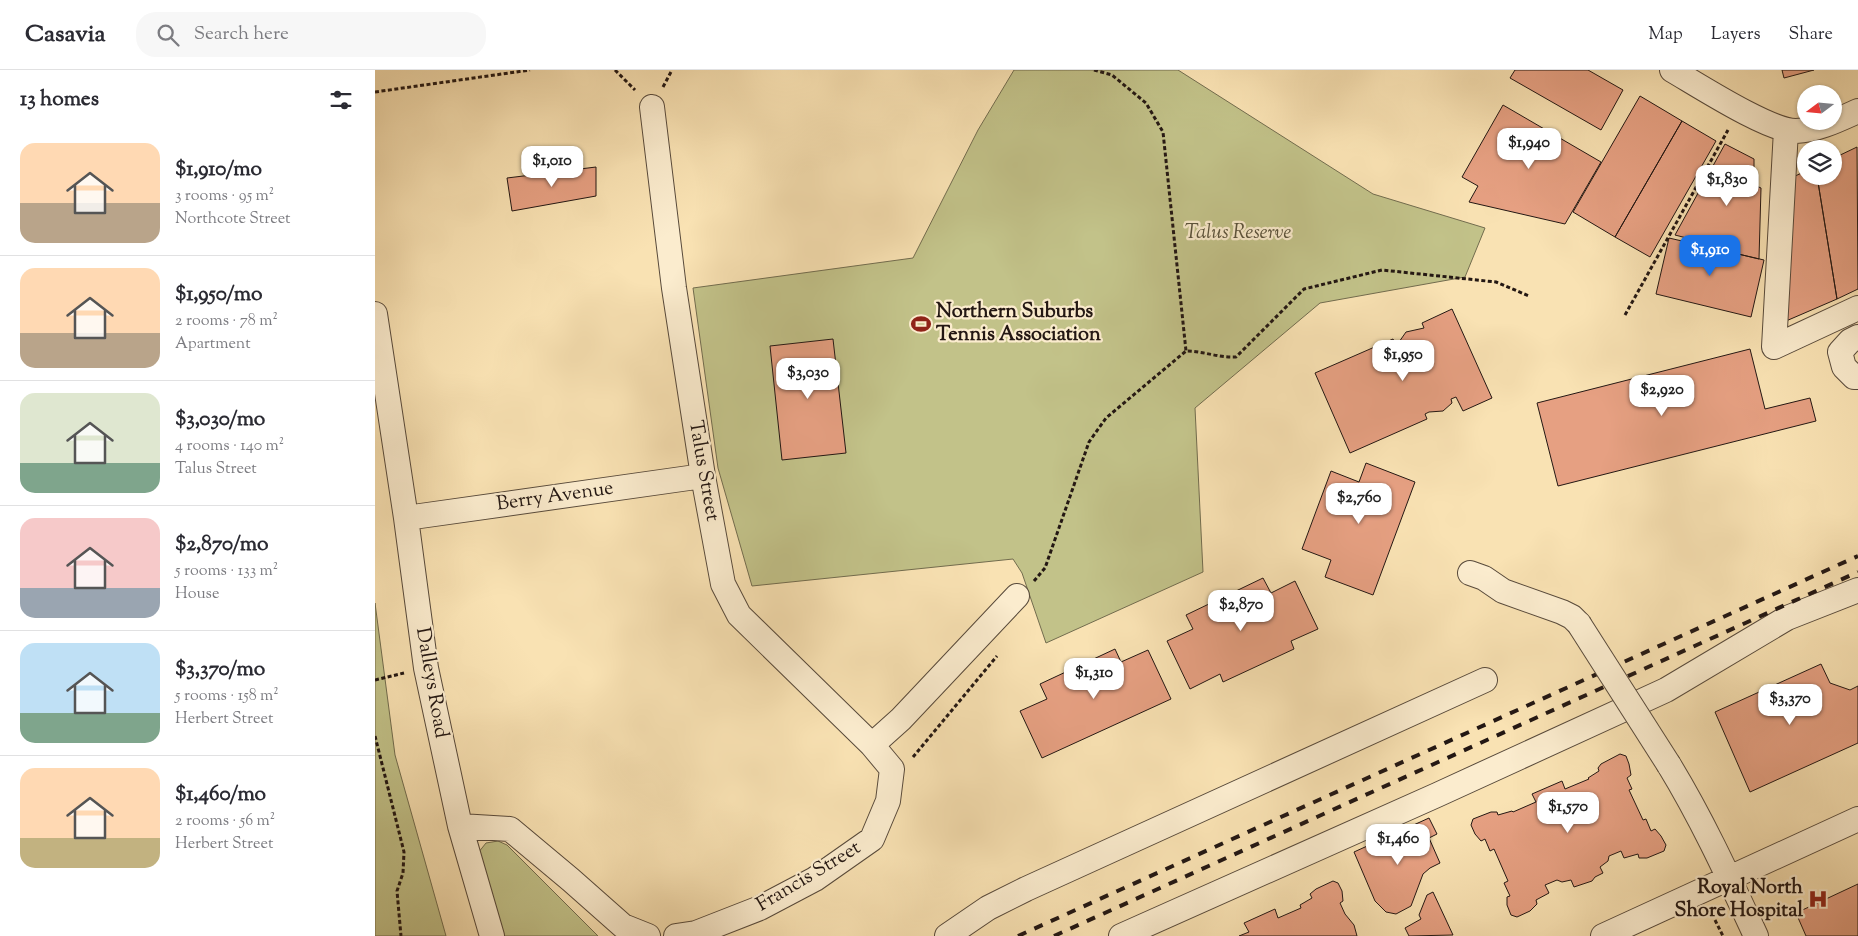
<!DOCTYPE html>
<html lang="en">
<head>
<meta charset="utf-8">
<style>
  :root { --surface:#fff; --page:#f7f7f7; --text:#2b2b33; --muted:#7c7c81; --line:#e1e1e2; --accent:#1a73e8 }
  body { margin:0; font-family:"Sorts Mill Goudy",serif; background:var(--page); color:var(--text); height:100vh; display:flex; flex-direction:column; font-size:19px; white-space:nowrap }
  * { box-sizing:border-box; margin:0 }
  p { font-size:16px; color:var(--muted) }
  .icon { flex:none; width:28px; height:28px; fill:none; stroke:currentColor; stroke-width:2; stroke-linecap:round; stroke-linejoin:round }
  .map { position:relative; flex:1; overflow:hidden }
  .drawer { display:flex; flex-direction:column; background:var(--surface); width:375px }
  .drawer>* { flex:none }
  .needle { width:32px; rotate:254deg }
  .tools { position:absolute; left:1422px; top:15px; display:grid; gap:10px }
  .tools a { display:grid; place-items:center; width:45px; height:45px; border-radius:50%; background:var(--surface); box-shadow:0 1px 4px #0004; font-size:25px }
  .price { position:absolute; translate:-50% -42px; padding:0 11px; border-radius:10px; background:#fff; color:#222; font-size:16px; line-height:32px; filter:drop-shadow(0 1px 2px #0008) }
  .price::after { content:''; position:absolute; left:50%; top:30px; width:15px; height:11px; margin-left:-8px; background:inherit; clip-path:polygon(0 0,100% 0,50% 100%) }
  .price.on { background:var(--accent); color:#fff }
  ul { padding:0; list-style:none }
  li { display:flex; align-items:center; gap:15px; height:125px; padding:0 20px }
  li+li { border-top:1px solid var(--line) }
  li span { display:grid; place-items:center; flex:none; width:140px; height:100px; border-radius:15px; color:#555 }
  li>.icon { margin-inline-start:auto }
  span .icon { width:60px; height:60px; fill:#fffc; stroke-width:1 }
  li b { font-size:21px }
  h2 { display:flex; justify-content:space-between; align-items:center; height:60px; padding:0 20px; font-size:21px }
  header { display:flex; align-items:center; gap:30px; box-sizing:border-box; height:70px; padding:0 25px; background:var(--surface); border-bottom:1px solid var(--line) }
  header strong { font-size:24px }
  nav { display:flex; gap:28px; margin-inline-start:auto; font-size:18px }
  .search { width:350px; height:45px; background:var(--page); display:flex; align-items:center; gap:12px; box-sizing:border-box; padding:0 18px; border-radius:20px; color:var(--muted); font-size:19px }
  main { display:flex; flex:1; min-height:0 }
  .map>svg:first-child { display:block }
  .green { fill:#c2c289; stroke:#726c4e }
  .building { fill:#e6a082; stroke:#231713 }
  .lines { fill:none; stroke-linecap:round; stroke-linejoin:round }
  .minor-casing { stroke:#584a3b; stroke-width:26 }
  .path { stroke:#231713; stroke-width:3; stroke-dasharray:4 2.5; stroke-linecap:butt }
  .minor { stroke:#fbecce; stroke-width:24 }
  .rail { stroke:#231713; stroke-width:4; stroke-dasharray:9 9; stroke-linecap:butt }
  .minor-bridge-casing { stroke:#584a3b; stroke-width:26; stroke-linecap:butt }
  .minor-bridge { stroke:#fbecce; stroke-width:24 }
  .labels { text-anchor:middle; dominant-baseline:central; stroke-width:4.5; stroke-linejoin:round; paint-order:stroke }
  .park-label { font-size:20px; font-style:italic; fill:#5b533c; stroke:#fbecce }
  .poi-label { font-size:20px; font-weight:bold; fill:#231713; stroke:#fbecce; text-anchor:start }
  .street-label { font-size:20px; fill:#231713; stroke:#fbecce }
</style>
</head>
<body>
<header>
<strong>Casavia</strong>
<div class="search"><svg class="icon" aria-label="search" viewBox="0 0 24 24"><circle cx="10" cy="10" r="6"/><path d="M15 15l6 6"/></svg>Search here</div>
<nav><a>Map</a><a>Layers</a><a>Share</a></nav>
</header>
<main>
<section class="drawer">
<h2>13 homes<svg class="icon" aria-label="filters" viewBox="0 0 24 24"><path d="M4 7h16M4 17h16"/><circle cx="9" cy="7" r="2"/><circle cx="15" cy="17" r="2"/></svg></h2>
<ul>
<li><span style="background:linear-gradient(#ffd9b3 60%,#b9a48a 0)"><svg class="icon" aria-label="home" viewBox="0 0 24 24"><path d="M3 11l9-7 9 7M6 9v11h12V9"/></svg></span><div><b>$1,910/mo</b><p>3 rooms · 95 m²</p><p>Northcote Street</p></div></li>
<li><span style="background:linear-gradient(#ffd9b3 65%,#b9a48a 0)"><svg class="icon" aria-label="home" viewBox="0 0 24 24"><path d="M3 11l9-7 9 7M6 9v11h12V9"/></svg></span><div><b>$1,950/mo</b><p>2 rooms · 78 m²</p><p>Apartment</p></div></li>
<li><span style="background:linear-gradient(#dfe7d0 70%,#7fa58c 0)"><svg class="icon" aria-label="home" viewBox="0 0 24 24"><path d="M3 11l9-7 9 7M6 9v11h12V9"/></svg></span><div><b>$3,030/mo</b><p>4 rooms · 140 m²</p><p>Talus Street</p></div></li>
<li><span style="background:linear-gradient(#f6c9c9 70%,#9aa5b1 0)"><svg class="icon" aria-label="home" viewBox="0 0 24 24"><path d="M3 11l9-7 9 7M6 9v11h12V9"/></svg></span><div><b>$2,870/mo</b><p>5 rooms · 133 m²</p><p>House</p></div></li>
<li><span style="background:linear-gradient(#bfe0f5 70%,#7fa58c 0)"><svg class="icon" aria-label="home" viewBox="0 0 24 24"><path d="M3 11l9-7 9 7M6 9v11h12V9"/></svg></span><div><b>$3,370/mo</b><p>5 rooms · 158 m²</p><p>Herbert Street</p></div></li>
<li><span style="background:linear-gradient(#ffd9b3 70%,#c2b280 0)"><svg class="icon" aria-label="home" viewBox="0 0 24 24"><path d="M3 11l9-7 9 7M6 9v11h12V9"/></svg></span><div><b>$1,460/mo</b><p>2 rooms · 56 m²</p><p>Herbert Street</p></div></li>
</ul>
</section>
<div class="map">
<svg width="1483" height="866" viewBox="0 0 1483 866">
  <rect width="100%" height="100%" fill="#f9e2b3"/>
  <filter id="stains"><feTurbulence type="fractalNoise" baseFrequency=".004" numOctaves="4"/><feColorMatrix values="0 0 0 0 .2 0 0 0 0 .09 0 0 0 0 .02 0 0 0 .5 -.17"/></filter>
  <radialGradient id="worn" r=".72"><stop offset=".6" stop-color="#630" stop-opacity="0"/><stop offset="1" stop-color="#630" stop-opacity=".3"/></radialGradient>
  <path class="green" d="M639 0H803L998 124 1110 158 1090 207 945 233 820 338 828 502 671 573 647 503 638 489 377 516 343 398 318 218 538 188 603 60Z
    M0 533 20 685 71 866H0Z
    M123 771 132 775 223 866H122L103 783 111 773Z"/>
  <path class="building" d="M1140 0H1213L1248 20 1226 60 1135 8Z
    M1407 0H1439L1409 8Z
    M1265 26 1307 51 1240 167 1198 142Z
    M1128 35 1226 92 1190 154 1094 132 1103 116 1087 107Z
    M1307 51 1341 71 1275 187 1240 167Z
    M1350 74 1379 89V115L1386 118 1384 189 1330 176 1331 173 1300 165Z
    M1482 77 1483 219 1462 229 1442 106H1459V88Z
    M221 97V126L137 141 132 108Z
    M1431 101V106H1442L1462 229 1411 251 1418 107Z
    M1294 168 1389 190 1376 247 1281 224Z
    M1077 239 1117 328 1088 341 1081 327 1076 329 1077 333 1068 341 1054 342 1050 344 1052 349 975 383 940 303 1018 269 1020 273 1024 272 1031 262 1049 258 1047 253Z
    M458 269 471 383 407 390 395 276Z
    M1375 279 1390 339 1435 328 1441 351 1183 416 1162 333Z
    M991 393 1040 412 998 525 950 507 956 490 927 479 956 401 984 412Z
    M888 508 896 523 920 511 943 559 916 571 919 579 848 612 845 604 815 619 792 571 818 559 811 545Z
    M740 579 746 592 773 580 796 629 667 688 645 641 672 629 665 614Z
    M1446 594 1455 613 1475 620 1483 616V673L1375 722 1340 642Z
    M1245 684 1251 686 1254 694 1256 705 1252 708 1257 719 1254 720 1268 750 1271 749 1276 761 1280 759 1286 766 1291 775 1289 781 1272 788H1264L1263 784 1249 788 1246 781 1234 786 1233 791 1225 797 1228 803 1220 807 1217 811 1199 817 1196 810 1187 812 1182 810 1170 815 1174 823 1161 830 1162 834 1155 841 1142 847 1136 845 1132 835V827L1135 826 1129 813 1133 811 1119 779 1115 781 1110 769 1106 771 1100 764 1096 755 1098 749 1116 742H1122L1123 745 1137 741 1138 742 1161 732 1157 724 1187 711 1190 719 1214 709 1213 708 1224 701 1223 698 1226 694Z
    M1054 748 1062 764 1054 768 1065 793 1055 798 1048 804 1036 836 1021 844 1011 842 1000 831 979 782Z
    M958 811 963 813 967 821 968 831 965 833 970 844 979 855 982 866H864L874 862 869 853 900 839 903 848 926 838 925 835 937 828 935 824 941 819Z
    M1483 814V866H1431L1421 843Z
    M1058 822 1078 865 1034 866 1030 858 1046 849 1044 845 1052 825Z"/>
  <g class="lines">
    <defs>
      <path id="minor" d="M1297 0C1323 15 1394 61 1421 61 1443 60 1463 50 1483 41
        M277 37 299 218 328 406 348 514 364 545 497 675 517 699 513 731 497 769 440 809 385 838 321 863 301 866
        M1411 60 1399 277 1483 238
        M0 244 31 448 51 598 85 756 117 866
        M1483 267 1475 271 1465 282 1469 297 1479 307H1483
        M31 448 328 406
        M1095 503 1109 508 1128 521 1187 542 1197 547 1204 554
        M497 675 526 649 642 526
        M1294 695C1327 749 1354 808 1381 866
        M85 756 135 759 196 810 248 856 273 866
        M572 866 613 838 651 819 1110 610
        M746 866 1062 725 1291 620 1412 548 1483 520
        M1228 866 1483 749"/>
    </defs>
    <use href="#minor" class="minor-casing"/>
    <path class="path" d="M240 0 260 20
      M719 0 737 5 771 33 788 62 811 281
      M288 17 297 0
      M0 22 155 0
      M1250 245 1353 60
      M659 511 670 498 714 372 731 348 811 281C828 281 844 288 861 287L929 219 1007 200 1121 212 1154 226
      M0 610 29 603
      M0 666 29 782 28 803 22 821 26 866
      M538 687 622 586
      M1340 850 1348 866"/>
    <use href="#minor" class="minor"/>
    <path class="rail" d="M643 866 1483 486
      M679 866 1483 502"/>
    <defs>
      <path id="minor-bridge" d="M1204 554 1294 695"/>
    </defs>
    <use href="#minor-bridge" class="minor-bridge-casing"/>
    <use href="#minor-bridge" class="minor-bridge"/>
  </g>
  <defs>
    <symbol id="stadium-bare" viewBox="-9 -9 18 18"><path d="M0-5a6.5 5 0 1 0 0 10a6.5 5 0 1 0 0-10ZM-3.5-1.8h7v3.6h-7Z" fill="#8f2418" stroke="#fbecce" stroke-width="2.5" paint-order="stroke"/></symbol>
    <symbol id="hospital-bare" viewBox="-9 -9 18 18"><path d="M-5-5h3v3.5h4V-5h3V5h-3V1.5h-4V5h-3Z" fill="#8f2418" stroke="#fbecce" stroke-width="2.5" paint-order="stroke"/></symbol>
  </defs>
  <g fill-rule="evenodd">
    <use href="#stadium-bare" x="532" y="240" width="28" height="28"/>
    <use href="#hospital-bare" x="1429" y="815" width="28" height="28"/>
  </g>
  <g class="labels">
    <g class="park-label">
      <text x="863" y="163">Talus Reserve</text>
    </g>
    <g class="poi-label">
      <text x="561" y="242">Northern Suburbs<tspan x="561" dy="23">Tennis Association</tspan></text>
      <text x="1428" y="818" text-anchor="end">Royal North<tspan x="1428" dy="23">Shore Hospital</tspan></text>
    </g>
    <g class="street-label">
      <text transform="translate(328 401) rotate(80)">Talus Street</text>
      <text transform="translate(180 427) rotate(-8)">Berry Avenue</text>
      <text transform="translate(56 613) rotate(80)">Dalleys Road</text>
      <text transform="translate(434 807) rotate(-31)">Francis Street</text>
    </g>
  </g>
  <rect width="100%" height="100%" filter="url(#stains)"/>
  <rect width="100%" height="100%" fill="url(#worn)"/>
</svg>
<div class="tools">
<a><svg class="needle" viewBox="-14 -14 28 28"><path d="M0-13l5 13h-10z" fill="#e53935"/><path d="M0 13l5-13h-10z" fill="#7c7c81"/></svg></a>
<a><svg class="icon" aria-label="layers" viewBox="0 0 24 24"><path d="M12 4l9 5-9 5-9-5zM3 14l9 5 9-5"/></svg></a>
</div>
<b class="price" style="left:1154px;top:100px">$1,940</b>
<b class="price" style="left:177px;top:118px">$1,010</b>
<b class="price" style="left:1352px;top:137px">$1,830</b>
<b class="price on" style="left:1335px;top:207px">$1,910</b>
<b class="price" style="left:1028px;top:312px">$1,950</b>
<b class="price" style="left:433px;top:330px">$3,030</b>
<b class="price" style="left:1287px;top:347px">$2,920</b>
<b class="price" style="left:984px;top:455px">$2,760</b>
<b class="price" style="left:866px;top:562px">$2,870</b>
<b class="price" style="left:719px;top:630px">$1,310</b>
<b class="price" style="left:1415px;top:656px">$3,370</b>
<b class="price" style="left:1193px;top:764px">$1,570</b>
<b class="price" style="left:1023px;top:796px">$1,460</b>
</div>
</main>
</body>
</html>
